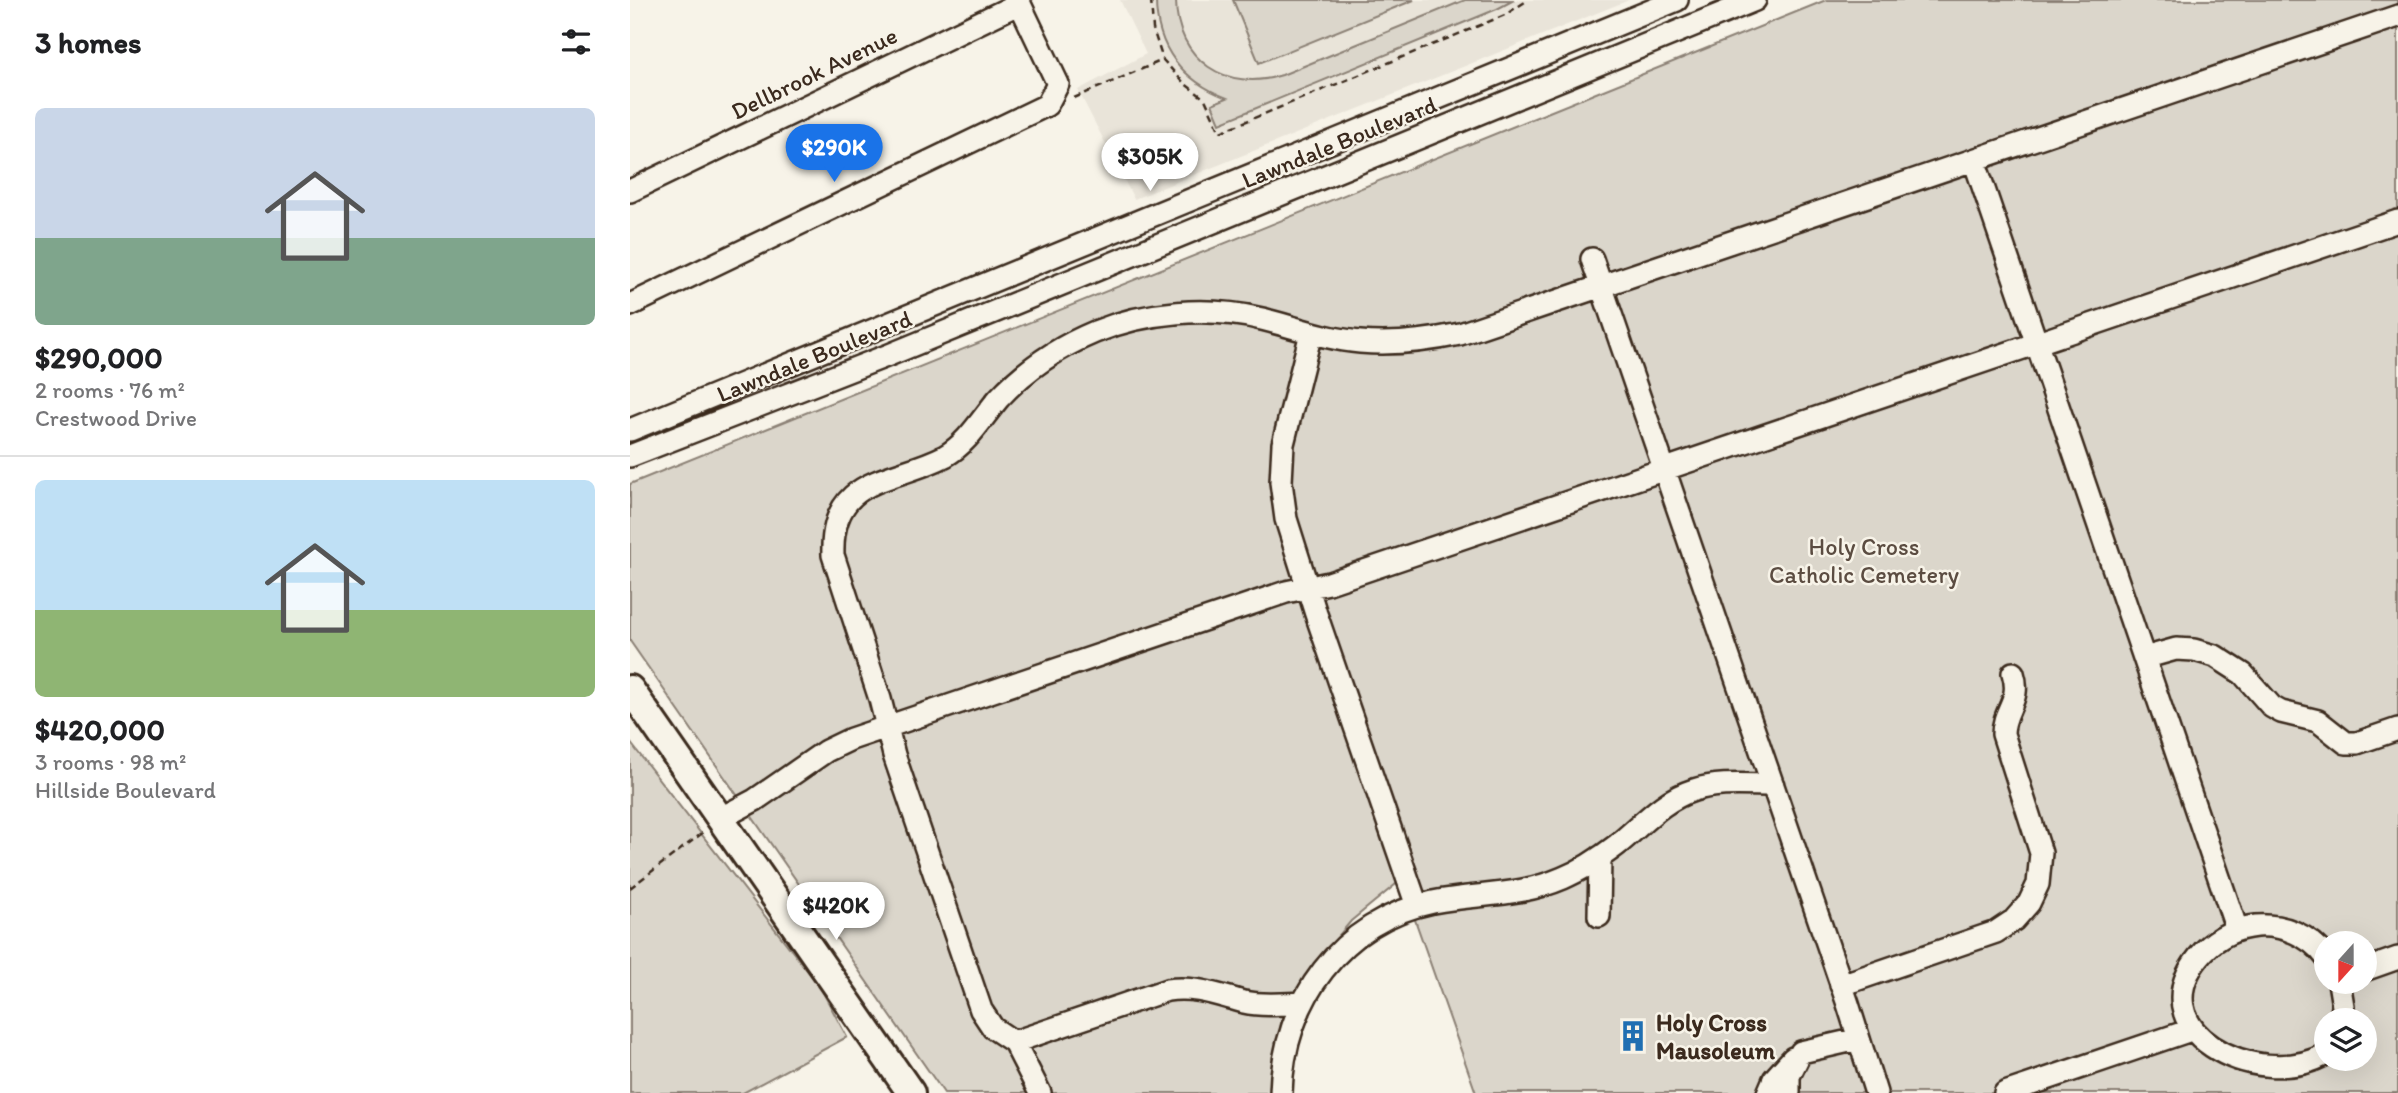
<!DOCTYPE html>
<html lang="en">
<head>
<meta charset="utf-8">
<style>
  :root { --surface:#fff; --page:#f2f2f2; --text:#202124; --muted:#757577; --line:#e0e0e0; --accent:#1a73e8 }
  body { margin:0; font-family:Itim,sans-serif; background:var(--page); color:var(--text); height:100vh; display:flex; flex-direction:column; font-size:26px; white-space:nowrap }
  * { box-sizing:border-box; margin:0 }
  p { font-size:23px; color:var(--muted) }
  .icon { flex:none; width:38px; height:38px; fill:none; stroke:currentColor; stroke-width:2; stroke-linecap:round; stroke-linejoin:round }
  .map { position:relative; flex:1; overflow:hidden }
  .side { display:flex; flex-direction:column; background:var(--surface); width:630px }
  .side>* { flex:none }
  .needle { width:46px; rotate:201deg }
  .fabs { position:absolute; left:1684px; top:931px; display:grid; gap:14px }
  .fabs a { display:grid; place-items:center; width:63px; height:63px; border-radius:50%; background:var(--surface); box-shadow:0 7px 28px #0002; font-size:35px }
  .price { position:absolute; translate:-50% -60px; padding:0 16px; border-radius:24px; background:#fff; color:#222; font-size:23px; line-height:46px; filter:drop-shadow(0 2px 4px #0008) }
  .price::after { content:''; position:absolute; left:50%; top:42px; width:21px; height:16px; margin-left:-10px; background:inherit; clip-path:polygon(0 0,100% 0,50% 100%) }
  .price.on { background:var(--accent); color:#fff }
  ul { padding:0; list-style:none }
  li { display:grid; align-content:center; gap:14px; height:371px; padding:0 35px }
  li+li { border-top:2px solid var(--line) }
  li span { display:grid; place-items:center; height:217px; border-radius:10px; color:#555 }
  li>.icon { margin-inline-start:auto }
  span .icon { width:126px; height:126px; fill:#fffc; stroke-width:1 }
  li b { font-size:30px }
  h2 { display:flex; justify-content:space-between; align-items:center; height:84px; padding:0 35px; font-size:30px }
  main { display:flex; flex:1; min-height:0 }
  .map>svg:first-child { display:block }
  .built { fill:#e9e4d9 }
  .green { fill:#dbd6cb; stroke:#8b8074; stroke-width:2; fill-rule:evenodd }
  .lines { fill:none; stroke-linecap:round; stroke-linejoin:round }
  .minor-casing { stroke:#3b2a1e; stroke-width:26 }
  .major-casing { stroke:#3b2a1e; stroke-width:32 }
  .path { stroke:#3b2a1e; stroke-width:2.5; stroke-dasharray:7 5; stroke-linecap:butt }
  .minor { stroke:#f7f3e8; stroke-width:21 }
  .major { stroke:#f7f3e8; stroke-width:26 }
  .labels { text-anchor:middle; dominant-baseline:central; stroke-width:5; stroke-linejoin:round; paint-order:stroke }
  .street-label { font-size:24px; fill:#3b2a1e; stroke:#f7f3e8 }
  .park-label { font-size:24px; fill:#5b4c41; stroke:#f7f3e8 }
  .poi-label { font-size:24px; font-weight:bold; fill:#3b2a1e; stroke:#f7f3e8; text-anchor:start }
</style>
</head>
<body>
<main>
<section class="side">
<h2>3 homes<svg class="icon" aria-label="filters" viewBox="0 0 24 24"><path d="M4 7h16M4 17h16"/><circle cx="9" cy="7" r="2"/><circle cx="15" cy="17" r="2"/></svg></h2>
<ul>
<li><span style="background:linear-gradient(#c9d6e8 60%,#7fa58c 0)"><svg class="icon" aria-label="home" viewBox="0 0 24 24"><path d="M3 11l9-7 9 7M6 9v11h12V9"/></svg></span><div><b>$290,000</b><p>2 rooms · 76 m²</p><p>Crestwood Drive</p></div></li>
<li><span style="background:linear-gradient(#bfe0f5 60%,#8fb573 0)"><svg class="icon" aria-label="home" viewBox="0 0 24 24"><path d="M3 11l9-7 9 7M6 9v11h12V9"/></svg></span><div><b>$420,000</b><p>3 rooms · 98 m²</p><p>Hillside Boulevard</p></div></li>
</ul>
</section>
<div class="map">
<svg width="1768" height="1093" viewBox="0 0 1768 1093">
  <rect width="100%" height="100%" fill="#f7f3e8"/>
  <filter id="ink" filterUnits="userSpaceOnUse"><feTurbulence type="fractalNoise" baseFrequency=".0143" numOctaves="2"/><feDisplacementMap in="SourceGraphic" scale="14" xChannelSelector="R" yChannelSelector="G"/><feConvolveMatrix kernelMatrix="1 2 1 2 8 2 1 2 1" color-interpolation-filters="sRGB"/></filter>
  <g filter="url(#ink)">
    <path class="built" d="M490 0H999L504 199 448 90 516 54Z"/>
    <path class="green" d="M526 0H546C546 60 597 93 652 75L835 0H884L867 9 590 123 582 104 597 98C553 81 526 48 526 0Z
      M603 0H784L629 63Z
      M1196 0H1768V1093H846L771 880 721 921 679 971 651 1023 641 1093H314L0 641V484ZM1696 943H1734V982H1696ZM1696 1020H1734V1059H1696Z
      M0 742 190 987 217 1037 113 1093H0Z"/>
    <g class="lines">
      <defs>
        <path id="minor" d="M1344 160 1607 930
          M0 191 390 3
          M962 259 1218 1004 1246 1093
          M0 305 417 105 428 84 388 0
          M681 333 653 444 651 482 656 519 686 614 787 906
          M0 430 1047 0
          M0 456 259 355 1125 0
          M1514 658 1546 649 1564 650 1585 656 1613 674 1642 707 1651 712 1688 721 1716 743H1727L1768 729
          M91 818 125 800 196 751 221 739 656 592 699 583 1768 221
          M969 916 970 857
          M1696 957C1680 935 1652 924 1626 926 1606 928 1588 937 1574 951 1501 1029 1628 1093 1696 1054
          M1734 970 1768 958
          M1709 982 1713 1006 1711 1020
          M1211 985 1366 932 1384 920 1399 903 1408 884 1411 853 1373 734C1373 709 1392 701 1383 673
          M384 1042 537 990C566 986 587 995 614 1002 632 1006 653 1004 671 1003
          M410 1093 384 1042 363 1028 351 1010 264 755 250 699 203 555C200 475 263 483 315 456 338 443 352 418 369 398 395 370 429 347 465 332 517 311 577 306 632 319 664 327 696 339 730 342 764 345 797 341 830 334L1768 16
          M651 1093C653 1001 711 921 803 902 848 893 889 897 933 878 952 870 970 858 987 845 1012 825 1032 800 1064 790 1089 782 1116 785 1143 785
          M1138 1093 1144 1079 1163 1058
          M1159 1093V1076L1171 1052 1228 1039
          M1375 1093 1558 1031"/>
        <path id="major" d="M0 689 281 1093"/>
      </defs>
      <use href="#minor" class="minor-casing"/>
      <use href="#major" class="major-casing"/>
      <path class="path" d="M521 0 523 29 533 60 554 83 575 99 590 132 875 15 898 0
        M444 98 533 60
        M0 888 75 831"/>
      <use href="#minor" class="minor"/>
      <use href="#major" class="major"/>
    </g>
  </g>
  <defs>
    <symbol id="building-bare" viewBox="-9 -9 18 18"><path d="M-4-6H4V6H1V3H-1V6H-4ZM-2.5-4.3h1.7v1.8h-1.7ZM.8-4.3h1.7v1.8H.8ZM-2.5-1h1.7V.8h-1.7ZM.8-1h1.7V.8H.8Z" fill="#1f6fb2" stroke="#f7f3e8" stroke-width="2.5" paint-order="stroke"/></symbol>
  </defs>
  <g fill-rule="evenodd">
    <use href="#building-bare" x="981" y="1014" width="44" height="44"/>
  </g>
  <g class="labels">
    <g class="street-label">
      <text transform="translate(184 73) rotate(-26)">Dellbrook Avenue</text>
      <text transform="translate(709 142) rotate(-22)">Lawndale Boulevard</text>
      <text transform="translate(184 356) rotate(-22)">Lawndale Boulevard</text>
    </g>
    <g class="park-label">
      <text x="1234" y="546">Holy Cross<tspan x="1234" dy="28">Catholic Cemetery</tspan></text>
    </g>
    <g class="poi-label">
      <text x="1026" y="1022">Holy Cross<tspan x="1026" dy="28">Mausoleum</tspan></text>
    </g>
  </g>
</svg>
<div class="fabs">
<a><svg class="needle" viewBox="-14 -14 28 28"><path d="M0-13l5 13h-10z" fill="#e53935"/><path d="M0 13l5-13h-10z" fill="#757577"/></svg></a>
<a><svg class="icon" aria-label="layers" viewBox="0 0 24 24"><path d="M12 4l9 5-9 5-9-5zM3 14l9 5 9-5"/></svg></a>
</div>
<b class="price on" style="left:204px;top:184px">$290K</b>
<b class="price" style="left:520px;top:193px">$305K</b>
<b class="price" style="left:206px;top:942px">$420K</b>
</div>
</main>
</body>
</html>
